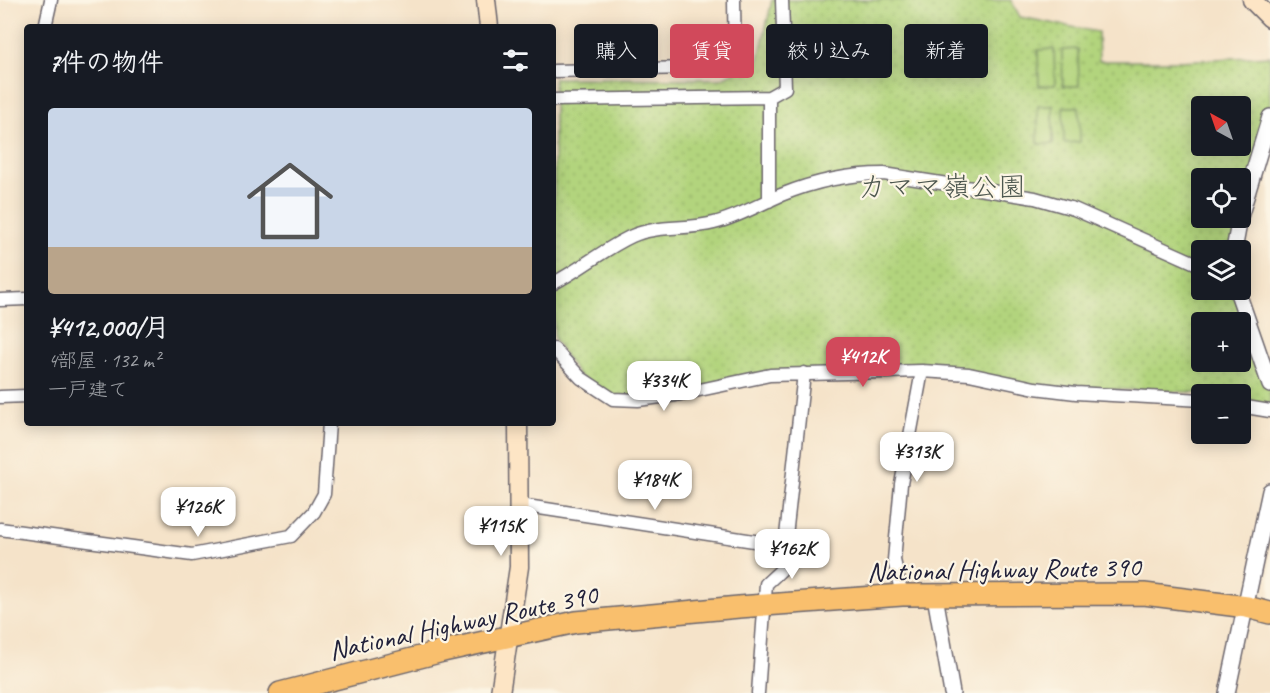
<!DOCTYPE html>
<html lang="ja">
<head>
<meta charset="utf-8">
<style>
  :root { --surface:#171b24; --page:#20242c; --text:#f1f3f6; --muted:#9ea1a6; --accent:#d1495b }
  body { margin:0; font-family:Caveat,"Klee One",sans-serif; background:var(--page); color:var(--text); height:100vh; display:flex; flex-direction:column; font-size:22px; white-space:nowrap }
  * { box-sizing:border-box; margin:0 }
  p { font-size:20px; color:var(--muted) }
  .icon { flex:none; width:33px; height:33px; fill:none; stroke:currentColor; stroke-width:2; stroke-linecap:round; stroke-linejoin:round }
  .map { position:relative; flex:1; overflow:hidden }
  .sheet { position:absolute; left:24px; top:24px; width:532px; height:402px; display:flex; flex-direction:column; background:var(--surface); border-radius:6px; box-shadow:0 3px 15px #0003 }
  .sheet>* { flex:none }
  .top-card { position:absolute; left:574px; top:24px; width:570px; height:54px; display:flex; gap:12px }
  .needle { width:39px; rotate:320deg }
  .controls { position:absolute; left:1191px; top:96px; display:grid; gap:12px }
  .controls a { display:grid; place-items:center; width:60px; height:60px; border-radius:6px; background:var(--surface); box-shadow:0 3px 15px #0003; font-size:30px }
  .price { position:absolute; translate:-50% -51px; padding:0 14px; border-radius:12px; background:#fff; color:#222; font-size:20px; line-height:39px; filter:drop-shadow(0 2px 3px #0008) }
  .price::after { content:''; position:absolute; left:50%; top:36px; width:18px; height:14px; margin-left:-9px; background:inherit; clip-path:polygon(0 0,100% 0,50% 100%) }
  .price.on { background:var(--accent); color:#fff }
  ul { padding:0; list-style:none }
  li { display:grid; align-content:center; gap:12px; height:318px; padding:0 24px }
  li span { display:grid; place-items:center; height:186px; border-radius:6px; color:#555 }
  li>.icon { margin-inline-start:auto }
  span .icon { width:108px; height:108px; fill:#fffc; stroke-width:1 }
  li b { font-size:26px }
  h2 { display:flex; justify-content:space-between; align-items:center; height:72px; padding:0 24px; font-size:26px }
  .tag { padding:0 21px; border-radius:6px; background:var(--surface); box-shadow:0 3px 15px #0003; font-size:21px; line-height:54px }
  .tag.on { background:var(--accent); color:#fff }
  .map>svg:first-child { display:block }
  .park { fill:url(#park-dots); stroke:#6a7b5c; stroke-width:1.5; fill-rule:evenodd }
  .garden { fill:#b2d47d; stroke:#6a7b5c; stroke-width:1.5 }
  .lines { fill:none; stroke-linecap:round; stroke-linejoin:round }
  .minor-casing { stroke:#6c666d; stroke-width:15 }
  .tertiary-casing { stroke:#6c666d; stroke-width:18 }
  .secondary-casing { stroke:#6c666d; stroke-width:21 }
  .trunk-casing { stroke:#6c666d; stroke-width:24 }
  .minor { stroke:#fff; stroke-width:12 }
  .tertiary { stroke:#fff; stroke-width:15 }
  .secondary { stroke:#fde5c5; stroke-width:18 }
  .trunk { stroke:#f9bf6d; stroke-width:21 }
  .labels { text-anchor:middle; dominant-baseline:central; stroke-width:4.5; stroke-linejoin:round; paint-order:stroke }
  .park-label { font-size:28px; fill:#4d574f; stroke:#fcf5e5 }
  .street-label { font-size:28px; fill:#22223b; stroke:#fcf5e5 }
</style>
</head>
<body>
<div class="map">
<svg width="1270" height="693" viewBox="0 0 1270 693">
  <defs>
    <pattern id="park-dots" width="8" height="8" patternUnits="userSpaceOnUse" patternTransform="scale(1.5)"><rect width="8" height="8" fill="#b2d47d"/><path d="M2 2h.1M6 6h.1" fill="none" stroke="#99b66d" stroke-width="1.8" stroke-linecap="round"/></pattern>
  </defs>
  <rect width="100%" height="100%" fill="#fcf5e5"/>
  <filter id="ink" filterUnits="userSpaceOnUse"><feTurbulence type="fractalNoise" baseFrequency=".0167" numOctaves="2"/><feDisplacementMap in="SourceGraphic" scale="12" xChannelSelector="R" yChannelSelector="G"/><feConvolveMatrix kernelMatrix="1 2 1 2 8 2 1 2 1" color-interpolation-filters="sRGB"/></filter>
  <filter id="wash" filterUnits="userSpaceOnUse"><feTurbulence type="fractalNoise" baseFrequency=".008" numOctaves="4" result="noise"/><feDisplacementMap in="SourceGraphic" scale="24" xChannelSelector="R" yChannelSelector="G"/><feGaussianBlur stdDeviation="1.35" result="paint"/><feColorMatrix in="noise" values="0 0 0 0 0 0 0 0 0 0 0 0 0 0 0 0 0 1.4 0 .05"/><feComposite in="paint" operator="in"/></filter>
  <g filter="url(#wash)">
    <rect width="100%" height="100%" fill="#f5e3c9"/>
    <path class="park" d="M772 0H1011L1020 17 1098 32 1099 61H1180L1270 56V118L1262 142 1241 253 1240 250H1202V290H1238L1270 382V410L1241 406 1240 394 1024 386 922 371 804 373 613 399 578 375 554 339V78L721 79 759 59ZM1202 106H1240V146H1202ZM1202 178H1240V218H1202ZM1202 322H1240V362H1202Z"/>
    <path class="garden" d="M1054 49 1055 85 1039 86 1038 50Z
      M1078 49 1079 86H1063L1062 50Z
      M1038 106H1053V144H1038Z
      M1063 107H1079L1080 142 1064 143Z"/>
  </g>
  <g filter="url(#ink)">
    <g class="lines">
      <defs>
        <path id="minor" d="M45 27 51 0
          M554 71 735 67 734 0
          M554 100 769 97
          M769 201V97L785 88 782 0
          M554 283C581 269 604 249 632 236 656 225 688 230 714 223 738 217 758 205 781 195 813 182 849 174 884 174L1035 198 1074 209 1202 266
          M0 300 27 299
          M554 349 581 378 613 399 638 400 676 395 770 375 922 371 969 374 1035 388 1076 393 1202 400
          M0 397 27 396
          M1240 406 1270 411
          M520 505 786 546
          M0 529 192 555 291 536 314 512 324 494 329 423
          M902 595 894 560 901 484 922 371
          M758 693 766 584 781 570 783 563 804 373"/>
        <path id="tertiary" d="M1240 217 1270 117
          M1234 250 1240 218
          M1237 290 1270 385
          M935 596 952 693
          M1227 693 1270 491"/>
        <path id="secondary" d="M486 0 489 27
          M1252 0 1270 18
          M500 693 519 567 518 423"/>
        <path id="trunk" d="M280 693 443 651 576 622 739 607 902 595 1144 594 1247 607 1270 613"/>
      </defs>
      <use href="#minor" class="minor-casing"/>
      <use href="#tertiary" class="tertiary-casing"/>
      <use href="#secondary" class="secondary-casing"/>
      <use href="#trunk" class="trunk-casing"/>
      <use href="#minor" class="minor"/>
      <use href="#tertiary" class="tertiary"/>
      <use href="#secondary" class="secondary"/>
      <use href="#trunk" class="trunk"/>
    </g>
  </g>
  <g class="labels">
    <g class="park-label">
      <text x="942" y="186">カママ嶺公園</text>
    </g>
    <g class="street-label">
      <text transform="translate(1004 569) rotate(-1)">National Highway Route 390</text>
      <text transform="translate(463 622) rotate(-12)">National Highway Route 390</text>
    </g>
  </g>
</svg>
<div class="controls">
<a><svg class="needle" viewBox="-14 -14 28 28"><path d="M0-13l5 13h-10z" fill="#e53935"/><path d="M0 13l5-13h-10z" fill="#9ea1a6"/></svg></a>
<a><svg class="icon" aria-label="locate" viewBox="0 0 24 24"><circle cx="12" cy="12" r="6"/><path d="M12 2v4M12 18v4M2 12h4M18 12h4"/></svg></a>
<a><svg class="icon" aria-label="layers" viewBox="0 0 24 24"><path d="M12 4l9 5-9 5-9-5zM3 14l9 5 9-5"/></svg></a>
<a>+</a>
<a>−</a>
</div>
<b class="price on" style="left:863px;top:388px">¥412K</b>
<b class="price" style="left:664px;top:412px">¥334K</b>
<b class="price" style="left:917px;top:483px">¥313K</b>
<b class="price" style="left:655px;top:511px">¥184K</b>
<b class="price" style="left:198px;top:538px">¥126K</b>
<b class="price" style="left:501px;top:557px">¥115K</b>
<b class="price" style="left:792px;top:580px">¥162K</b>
<div class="top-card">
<a class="tag">購入</a>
<a class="tag on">賃貸</a>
<a class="tag">絞り込み</a>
<a class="tag">新着</a>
</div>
<section class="sheet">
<h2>7件の物件<svg class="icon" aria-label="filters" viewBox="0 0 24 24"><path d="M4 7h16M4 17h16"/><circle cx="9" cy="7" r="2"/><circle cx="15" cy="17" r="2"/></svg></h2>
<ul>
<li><span style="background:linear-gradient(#c9d6e8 75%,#b9a48a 0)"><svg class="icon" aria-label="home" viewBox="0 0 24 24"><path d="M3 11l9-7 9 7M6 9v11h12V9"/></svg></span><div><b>¥412,000/月</b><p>4部屋 · 132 m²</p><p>一戸建て</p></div></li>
</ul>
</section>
</div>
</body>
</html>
